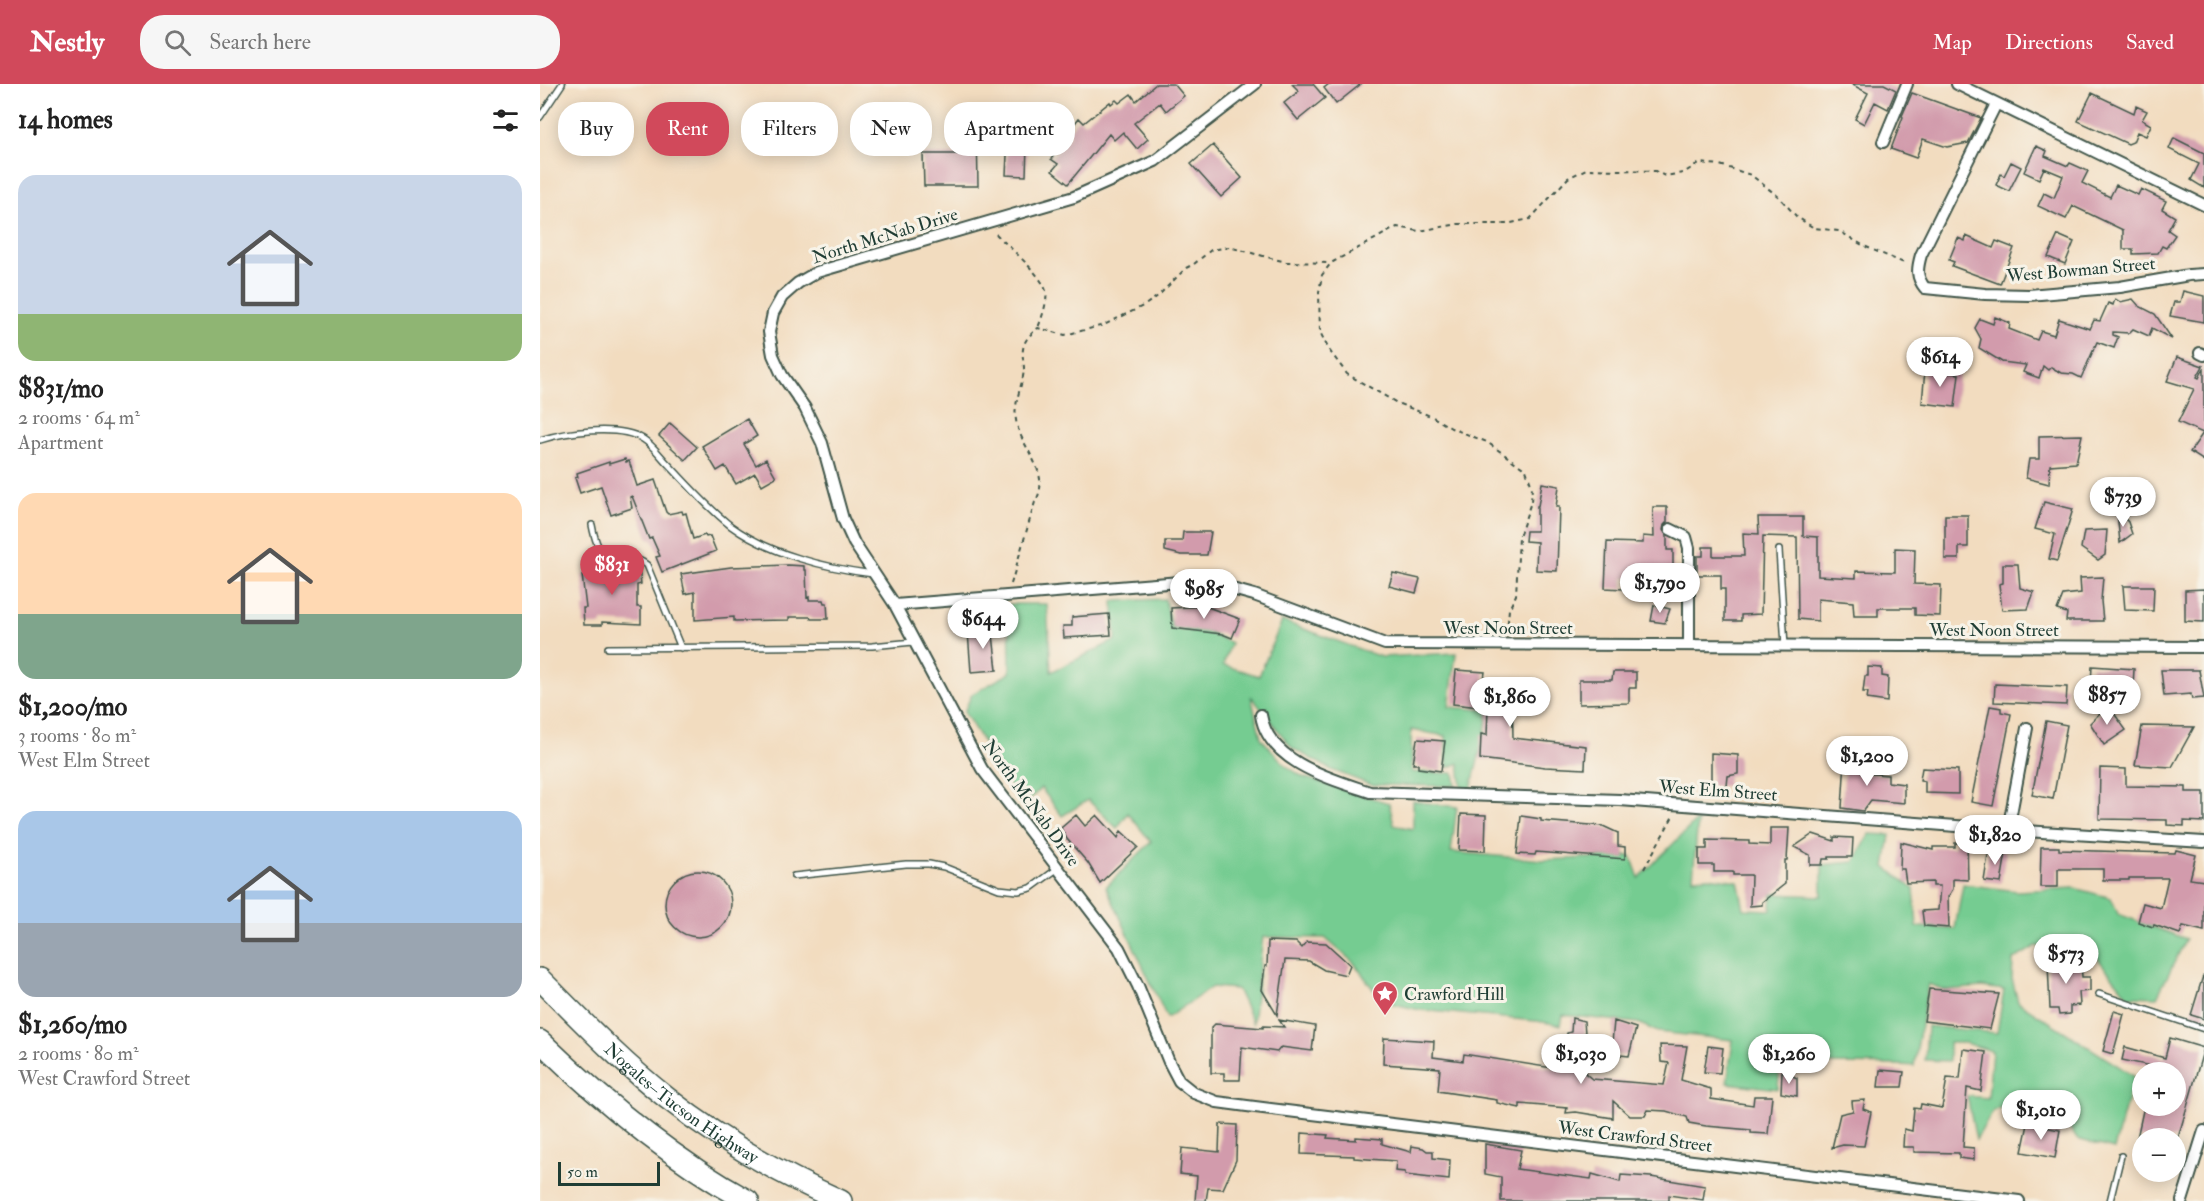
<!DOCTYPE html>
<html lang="en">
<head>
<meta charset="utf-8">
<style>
  :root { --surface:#fff; --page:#f6f6f6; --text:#222; --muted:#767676; --accent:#d1495b }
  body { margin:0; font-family:"IM FELL Double Pica",serif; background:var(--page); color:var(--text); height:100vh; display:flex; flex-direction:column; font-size:22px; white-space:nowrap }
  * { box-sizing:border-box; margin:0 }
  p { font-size:20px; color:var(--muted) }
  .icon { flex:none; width:33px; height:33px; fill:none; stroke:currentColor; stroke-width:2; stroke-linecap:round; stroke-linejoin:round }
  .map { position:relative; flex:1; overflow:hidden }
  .details { display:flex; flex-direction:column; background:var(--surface); width:540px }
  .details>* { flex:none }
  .hud { position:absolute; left:18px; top:18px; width:570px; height:54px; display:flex; gap:12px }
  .controls { position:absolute; left:1592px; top:978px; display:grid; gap:12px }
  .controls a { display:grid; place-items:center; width:54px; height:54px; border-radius:50%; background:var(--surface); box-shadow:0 3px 15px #0003; font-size:30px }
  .scale { position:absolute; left:18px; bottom:15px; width:102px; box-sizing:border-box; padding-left:6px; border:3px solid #1f3d34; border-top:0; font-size:16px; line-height:21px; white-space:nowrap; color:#1f3d34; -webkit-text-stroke:4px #f7f3e8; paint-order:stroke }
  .price { position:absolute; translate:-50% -51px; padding:0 14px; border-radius:21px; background:#fff; color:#222; font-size:20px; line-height:39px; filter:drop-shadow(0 2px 3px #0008) }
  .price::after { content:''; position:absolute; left:50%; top:36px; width:18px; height:14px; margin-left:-9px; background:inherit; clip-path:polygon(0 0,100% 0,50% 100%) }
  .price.active { background:var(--accent); color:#fff }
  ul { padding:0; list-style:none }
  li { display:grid; align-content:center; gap:12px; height:318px; padding:0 18px }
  li span { display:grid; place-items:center; height:186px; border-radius:18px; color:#555 }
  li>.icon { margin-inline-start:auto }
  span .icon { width:108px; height:108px; fill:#fffc; stroke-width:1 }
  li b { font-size:26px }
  h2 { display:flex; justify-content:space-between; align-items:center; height:72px; padding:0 18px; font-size:26px }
  .chip { padding:0 21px; border-radius:24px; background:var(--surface); box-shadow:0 3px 15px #0003; font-size:21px; line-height:54px }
  .chip.active { background:var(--accent); color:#fff }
  header { display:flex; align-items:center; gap:36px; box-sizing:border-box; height:84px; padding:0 30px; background:var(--accent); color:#fff }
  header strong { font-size:28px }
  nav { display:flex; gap:33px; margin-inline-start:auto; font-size:21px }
  .search { width:420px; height:54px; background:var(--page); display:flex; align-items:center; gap:15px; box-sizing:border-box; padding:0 21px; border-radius:24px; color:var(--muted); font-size:22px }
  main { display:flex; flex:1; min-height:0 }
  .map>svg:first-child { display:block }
  .green { fill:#74cc91; stroke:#4a8462; stroke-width:1.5 }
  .building { fill:#d29bac }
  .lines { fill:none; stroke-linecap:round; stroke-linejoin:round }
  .lane-casing { stroke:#3f5549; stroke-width:8 }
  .street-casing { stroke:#3f5549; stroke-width:14 }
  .highway-casing { stroke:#3f5549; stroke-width:24 }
  .path { stroke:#3f5549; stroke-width:2; stroke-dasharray:4.5 4.5; stroke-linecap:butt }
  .lane { stroke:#fff; stroke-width:5 }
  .street { stroke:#fff; stroke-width:10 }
  .highway { stroke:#fff; stroke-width:21 }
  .labels { text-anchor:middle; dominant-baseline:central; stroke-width:6; stroke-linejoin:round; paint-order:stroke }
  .street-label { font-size:18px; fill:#1f3d34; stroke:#f7f3e8 }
  .poi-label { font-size:18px; fill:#1f3d34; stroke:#f7f3e8; text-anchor:start }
</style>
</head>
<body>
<header>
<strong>Nestly</strong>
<div class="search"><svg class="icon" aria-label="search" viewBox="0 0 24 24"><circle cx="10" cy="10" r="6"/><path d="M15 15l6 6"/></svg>Search here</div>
<nav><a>Map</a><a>Directions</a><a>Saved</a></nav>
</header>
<main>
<section class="details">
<h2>14 homes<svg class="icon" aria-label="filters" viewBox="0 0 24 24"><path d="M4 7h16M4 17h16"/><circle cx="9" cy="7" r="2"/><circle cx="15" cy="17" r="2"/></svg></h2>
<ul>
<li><span style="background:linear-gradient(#c9d6e8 75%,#8fb573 0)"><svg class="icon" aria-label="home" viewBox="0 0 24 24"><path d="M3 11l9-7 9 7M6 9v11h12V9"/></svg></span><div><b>$831/mo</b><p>2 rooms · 64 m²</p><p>Apartment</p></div></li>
<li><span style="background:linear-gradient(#ffd9b3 65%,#7fa58c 0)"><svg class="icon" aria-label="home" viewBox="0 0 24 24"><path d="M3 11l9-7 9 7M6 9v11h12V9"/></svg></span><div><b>$1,200/mo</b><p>3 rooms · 80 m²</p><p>West Elm Street</p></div></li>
<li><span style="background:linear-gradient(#a9c7e8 60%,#9aa5b1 0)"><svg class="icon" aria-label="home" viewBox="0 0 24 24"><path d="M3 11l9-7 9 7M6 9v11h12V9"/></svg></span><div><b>$1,260/mo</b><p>2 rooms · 80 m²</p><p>West Crawford Street</p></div></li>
</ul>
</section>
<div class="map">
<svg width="1664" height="1117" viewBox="0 0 1664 1117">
  <rect width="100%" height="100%" fill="#f7f3e8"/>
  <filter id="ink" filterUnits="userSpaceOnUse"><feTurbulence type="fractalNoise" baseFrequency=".0167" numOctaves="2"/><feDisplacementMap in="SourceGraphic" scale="12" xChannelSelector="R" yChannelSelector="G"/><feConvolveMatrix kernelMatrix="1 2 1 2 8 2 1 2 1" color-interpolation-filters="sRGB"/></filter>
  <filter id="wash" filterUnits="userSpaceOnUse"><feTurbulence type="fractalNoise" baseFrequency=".008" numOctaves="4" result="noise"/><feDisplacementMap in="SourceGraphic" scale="24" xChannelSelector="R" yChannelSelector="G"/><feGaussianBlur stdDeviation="1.35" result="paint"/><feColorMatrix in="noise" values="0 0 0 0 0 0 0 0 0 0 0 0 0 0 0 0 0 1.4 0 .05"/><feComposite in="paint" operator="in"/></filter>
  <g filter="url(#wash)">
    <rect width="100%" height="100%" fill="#f2dcbf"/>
    <path class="green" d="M625 515 632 544 668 548 691 559 683 581 719 592 742 537 841 573 916 569 909 623 948 626 945 647 931 705 922 706 919 679 907 684 906 652 871 646 872 688 914 689 916 702 831 701 792 686 752 664 711 612 721 654 745 681 763 693 849 719 854 741 873 745V717L917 723 911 768 1003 776 1091 772 1099 794 1158 735 1153 794 1168 793 1198 797 1204 825 1231 826 1232 810 1282 812V781L1314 778 1330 750 1350 751 1345 783 1374 805 1377 843 1415 845 1423 800 1477 807 1534 804 1571 814 1578 830 1646 855 1617 913 1588 912 1555 871 1496 862 1473 876 1472 895 1478 918 1594 992 1574 1065 1537 1055 1520 1029 1519 1018 1501 1014 1488 1026 1472 1019 1453 1027 1436 1056 1427 1012 1448 1014 1452 967 1425 959H1409V977L1385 976 1387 942 1457 949 1464 906 1442 903 1406 906 1388 900 1374 982C1329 979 1284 982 1240 977L1238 1005 1187 999 1193 956 1118 948 1098 939 1023 931 1021 941 996 937 880 926 842 917 814 879 785 854 723 853 713 939 697 905 672 903 627 934 566 803 611 758 588 729 577 744 548 716 522 732 501 704 483 722 424 628 432 610 470 589 469 520H507L511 588 576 556 573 517Z"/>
    <g id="blocks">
      <path class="building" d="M616 0H634L644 12 626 27 620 19 594 39 608 55 597 65 583 48 574 56 569 50 528 100 512 87 518 80 511 75 531 50 528 48 539 34 544 39 570 18 571 20 576 16 579 19 591 10 596 17Z
        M752 0H773L785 14 758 36 744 19 759 7Z
        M789 0H821L796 20 784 4Z
        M1311 0H1344L1356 6 1348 25 1335 18 1324 40 1315 35 1328 9Z
        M1372 9 1441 34 1428 59 1407 63 1383 55 1376 74 1351 65 1363 33 1362 32Z
        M1552 9 1594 29 1596 22 1607 27 1602 36 1611 41 1606 52 1597 48 1593 58 1588 60 1538 37Z
        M469 31 488 32 486 92 466 91Z
        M421 45H437L438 102H384L383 70H421Z
        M1634 54 1664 69V104L1651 96 1659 80 1629 65Z
        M673 61 702 94 681 113 651 80Z
        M1496 62 1507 67 1505 72 1528 82 1530 79 1548 87 1542 99 1570 113 1576 101 1598 111 1601 105 1626 117 1622 125 1635 133 1628 146 1635 151 1626 164 1622 162 1618 169 1593 170V165H1583V146L1533 122 1526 135 1498 122 1504 109 1514 114 1523 92 1504 84 1499 95 1484 88Z
        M1471 78 1481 83 1469 107 1456 101 1461 90 1464 92Z
        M1518 151 1534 158 1525 180 1508 173Z
        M1426 152 1453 164 1456 157 1474 164 1460 200 1412 182 1414 178 1409 176 1418 154 1425 157Z
        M1643 207 1664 212V238L1630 232 1634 218H1640Z
        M1575 215 1580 218 1593 215 1599 222 1615 230 1632 255 1612 244 1609 252 1593 245 1589 249 1573 248V251L1578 253 1574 264 1557 258 1541 294 1533 290 1521 289 1511 283 1508 286 1503 282 1499 294 1483 288 1486 281 1462 278 1439 264 1441 255 1435 244 1440 235 1453 240 1455 233 1470 239 1469 245 1497 256 1501 247 1514 251 1519 235 1550 245 1554 236 1560 237 1568 219 1573 221Z
        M1637 273 1663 282 1657 293 1659 294 1664 284V377L1650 368 1663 349 1638 338 1654 305 1627 297Z
        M1385 286 1419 290 1415 323 1382 319Z
        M207 335 217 352 204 360 216 381 226 375 236 393 222 401 215 389 196 400 185 382 177 387 162 362Z
        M130 339 157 363 145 376 119 352Z
        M1542 351 1536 379 1510 381 1509 400 1486 394 1489 375H1499V352Z
        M85 375 86 378 89 377 97 402 115 396 126 428 128 430 142 427 143 430 146 429 153 455 165 451 166 453 170 452 176 467 122 488 116 473 120 472 112 454 109 455 92 412 90 413 92 424 71 431 61 402 40 409 35 394 38 393 37 389 69 378V380Z
        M1002 399 1019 402 1016 423H1019L1017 487 996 486 997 458 985 457 986 447H997V422H998Z
        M1504 418 1533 425 1517 477 1509 475 1515 450 1495 445Z
        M1113 423H1127V438L1124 441 1123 446 1127 452V466H1133V495L1083 494V505L1065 504 1067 458 1103 459V452L1114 453Z
        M1577 427 1588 438 1592 450 1580 459Z
        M1405 431H1428V463H1419V475H1405Z
        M1218 433H1263V452L1278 453V492L1316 494V487L1355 488V464L1375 465 1374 500 1401 501 1400 532 1375 531V524H1338V532H1314L1313 518 1278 515V537L1258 535 1257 453 1223 452 1221 530 1201 531V537H1185V505H1181V491H1157V472H1163V463H1173V472H1204L1203 449 1219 450Z
        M1567 446 1565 471 1558 476 1541 464 1544 447Z
        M643 448H671L667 471H641L625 467V457H642Z
        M1463 480H1478L1480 504 1494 508 1488 525 1462 526 1459 500 1463 499Z
        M80 481 81 483 95 481V484H99L101 500 97 501V523H101V540L62 538V541H44L43 524H46L42 491H45V487Z
        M248 481 264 482V486H266L267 514 269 513V516H283L284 519H287L288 535H271L270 533H249V536L194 537V533L155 536V508L145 510 141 490 191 483Z
        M853 489 880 495 876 509 849 502Z
        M1563 493 1561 517 1563 537H1526L1527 529 1517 526 1523 511 1541 509 1540 494Z
        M1583 502H1614L1613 527 1585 526Z
        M1664 505V538L1645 537V506Z
        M1114 521 1130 525 1125 539 1111 537Z
        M665 522 700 535 692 554 682 550 632 544 631 524Z
        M569 530 571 551 524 554 523 542H532V533Z
        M451 533 457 586 431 588 428 548 443 547Z
        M1552 582 1594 585 1593 602 1551 599Z
        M1328 583 1342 584V592L1348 593 1347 618 1327 615 1328 608H1323L1325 592H1328Z
        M916 586 945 588 943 602H972L973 654 1046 662 1045 685 1005 683 940 675 941 650 947 651 948 624 913 620Z
        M1621 586H1659L1664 614 1652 615 1651 610 1624 612Z
        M1073 588H1096V604H1089V619L1039 620V596H1072Z
        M1455 600 1527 603 1526 621 1454 618Z
        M1568 621 1586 646 1564 661 1550 639Z
        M1450 622 1461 624V628L1471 630 1453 722 1431 718Z
        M1506 637 1527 641 1513 715 1492 711Z
        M1602 642 1654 643 1632 683 1595 681Z
        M877 655 905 657 901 687 878 684V680H873Z
        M1171 669 1198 671V690L1188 692 1187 702H1171Z
        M1323 674 1322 689 1348 691V698L1364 700V719L1331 716 1323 727 1302 724 1305 675Z
        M1382 684 1418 686V710L1385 709V697L1380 696Z
        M1560 684 1586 685V702L1646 703V708H1664V738L1644 737V742L1627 741V736L1559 735Z
        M921 730 946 731 945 767 919 766Z
        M536 731 545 742 557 731 578 754 581 747 598 763 560 799 548 779 527 755 521 744Z
        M981 732 1001 735V737L1063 742 1078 749V762L1085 763V775L996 768 995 771 977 770Z
        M1230 744H1249L1247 776H1245V800L1222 818V821L1210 822 1211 791H1193V788H1174V781H1159V765H1167V756L1209 757V760L1230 761Z
        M1273 750 1294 757V753L1313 754 1312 773H1289V775H1283L1282 781H1270V771L1254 763Z
        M1361 758 1393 766V763H1415V759H1427L1428 796 1413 795V805L1408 813 1409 844 1384 842 1382 827 1398 826 1400 802H1393V798L1366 799 1364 785H1360Z
        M1501 763H1519V766L1593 768 1635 769 1636 766 1656 771 1650 795 1664 797V847L1643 842 1640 850 1614 841 1613 843 1598 838 1603 819 1621 824 1628 794H1589V796H1563V785H1518V803H1500Z
        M1449 765 1466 768 1461 799 1444 797Z
        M125 820a33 33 0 1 1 66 0a33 33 0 1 1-66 0Z
        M728 857 756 858 762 864 767 858 786 859 810 881 806 891 784 886 769 877 745 876 737 931 722 906 725 882H727Z
        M1541 877 1542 893H1550V907L1539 908 1540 921 1530 922V930L1519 931 1518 925H1510L1508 879Z
        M1663 892H1664V935L1651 931Z
        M1389 905 1459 910 1450 945 1384 937Z
        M1574 927 1584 930 1573 970 1563 967Z
        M1032 934 1044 937 1045 949 1034 980 1043 979 1046 990 1052 995 1124 1001 1129 979 1121 978 1120 961 1147 962 1141 996 1171 1005V1015L1213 1021 1214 1012H1232L1228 1050 1211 1049V1046L1166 1042 1149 1039 1147 1033 1126 1027 1108 1026 1105 1032H1090L1073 1017V1034L1036 1028 1026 1029 1027 1024 980 1020V1024L957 1019V1016L898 1007 900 984 843 980 844 954 894 957 893 973 923 977 924 970 1012 984 1014 959H1026L1027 949 1031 948Z
        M739 936 775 942 772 967 741 963 737 968 702 963 700 996H684V989H671V944L675 940 723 944V942L744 943Z
        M1074 937 1096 944 1089 972 1071 970Z
        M1630 954 1664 964 1638 1054H1597L1604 1022H1635V987L1582 976 1585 963 1625 974Z
        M1168 962 1183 964 1180 989 1164 988Z
        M1423 965 1446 968 1441 1007 1427 1004 1423 1063 1434 1064V1076L1419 1074V1069L1374 1068V1063H1363L1364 1045 1372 1047 1374 1024 1380 1025 1381 1020 1402 1024 1407 994 1420 995Z
        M1340 986 1364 988 1362 1003H1338Z
        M1242 987 1257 994V1012L1241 1009Z
        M1325 1016 1323 1025 1331 1028 1324 1062 1303 1061 1292 1064 1300 1030 1313 1027 1312 1017Z
        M680 1040 697 1041 696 1076 683 1105 668 1104 666 1117H655L657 1092 640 1090 642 1064 679 1068Z
        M1488 1040 1520 1046 1515 1074 1482 1068Z
        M762 1049 788 1051 787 1054 816 1056V1053L842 1055V1060L871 1068 872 1062 883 1064 887 1067H893V1074L910 1076 909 1096 865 1091V1088L855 1087 856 1077 814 1074V1072L761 1070Z
        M945 1060 981 1066 977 1085 1051 1095 1052 1090 1080 1098 1081 1091 1111 1093 1165 1102 1163 1116 1129 1111V1117H961V1093L945 1090Z"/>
    </g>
  </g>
  <g filter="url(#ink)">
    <use href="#blocks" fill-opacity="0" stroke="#3f5549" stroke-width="1.5"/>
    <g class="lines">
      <defs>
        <path id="lane" d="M0 33 22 0
          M0 356C26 348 78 340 103 355 113 361 121 373 129 381 149 402 168 424 191 442 229 470 287 484 333 490
          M52 441C62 494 77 459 107 481L141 564
          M1239 466 1245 562
          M68 564 332 562 373 558
          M254 792 366 780H389L404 783 459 805 478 807 491 804 517 785
          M1559 910 1664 945
          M1570 1117 1581 1072"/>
        <path id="street" d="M715 0 615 77 534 113 277 188 258 199 242 213 233 229 229 248 233 271 242 291 265 324 282 359 303 435 314 459 355 521 442 685 579 864 598 902 629 978 639 997 654 1009 677 1018 707 1022 1479 1117
          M1417 0 1664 121
          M1456 20 1381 171C1377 185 1376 193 1385 204L1445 210 1489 211 1580 203 1649 191 1664 190
          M1343 58 1367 0
          M1660 269 1664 271
          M1130 445 1146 453 1149 464V561
          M355 521 640 498 674 500 714 511 845 560 1664 563
          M721 631C728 678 791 695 830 708L1080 716 1468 746 1664 758
          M1468 746 1487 644
          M1642 1117 1664 1047"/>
        <g id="highway">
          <path id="s1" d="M0 895C41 936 81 978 127 1014 180 1056 240 1090 301 1117"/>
          <path d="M0 957C61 1016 133 1076 208 1117"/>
        </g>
      </defs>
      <use href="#lane" class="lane-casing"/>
      <use href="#street" class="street-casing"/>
      <use href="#highway" class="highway-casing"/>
      <path class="path" d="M456 150C468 162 502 191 506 207 508 217 502 233 498 244
        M471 500 495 418C513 389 480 364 476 336 473 319 483 301 484 285 484 277 481 270 484 261 486 254 493 248 498 244L525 251 564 241 605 221 618 212 646 184 654 180 671 166 689 163 746 178 790 179
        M967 548 969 525 976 511 979 453 991 418 992 403 986 386 947 358 911 344 893 333 857 319 807 290 789 266 780 248 779 208 782 191 791 179 857 143 879 147 918 140H966L990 135 1028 94 1046 85 1115 87 1125 92 1143 89 1160 79 1180 81 1211 91 1239 113 1257 133 1274 144 1299 147 1324 162 1366 180
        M1104 785 1133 732"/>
      <use href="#lane" class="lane"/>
      <use href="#street" class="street"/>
      <use href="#highway" class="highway"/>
    </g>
  </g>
  <defs>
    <symbol id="sight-pin" viewBox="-11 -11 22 30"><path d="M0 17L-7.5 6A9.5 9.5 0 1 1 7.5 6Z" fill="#d1495b" stroke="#f7f3e8"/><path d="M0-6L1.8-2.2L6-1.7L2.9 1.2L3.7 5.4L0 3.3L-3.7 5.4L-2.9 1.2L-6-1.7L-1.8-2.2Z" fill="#fff"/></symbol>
  </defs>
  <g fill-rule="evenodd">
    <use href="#sight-pin" x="830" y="895" width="30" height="40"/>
  </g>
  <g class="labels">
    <g class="street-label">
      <text transform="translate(345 152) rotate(-17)">North McNab Drive</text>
      <text transform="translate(1541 186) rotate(-5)">West Bowman Street</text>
      <text x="968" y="544">West Noon Street</text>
      <text x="1454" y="546">West Noon Street</text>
      <text transform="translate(1178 707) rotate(4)">West Elm Street</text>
      <text transform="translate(491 719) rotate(54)">North McNab Drive</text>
      <text stroke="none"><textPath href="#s1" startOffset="189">Nogales–Tucson Highway</textPath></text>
      <text transform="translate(1095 1053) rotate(7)">West Crawford Street</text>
    </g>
    <g class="poi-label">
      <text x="864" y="910">Crawford Hill</text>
    </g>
  </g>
</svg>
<div class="controls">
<a>+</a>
<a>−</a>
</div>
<div class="scale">50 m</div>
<b class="price" style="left:1400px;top:304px">$614</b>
<b class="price" style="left:1583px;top:444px">$739</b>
<b class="price active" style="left:72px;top:512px">$831</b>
<b class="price" style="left:1120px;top:530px">$1,790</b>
<b class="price" style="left:664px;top:536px">$985</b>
<b class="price" style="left:443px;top:566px">$644</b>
<b class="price" style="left:1567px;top:642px">$857</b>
<b class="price" style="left:970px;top:644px">$1,860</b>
<b class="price" style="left:1327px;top:703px">$1,200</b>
<b class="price" style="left:1455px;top:782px">$1,820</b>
<b class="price" style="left:1526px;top:901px">$573</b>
<b class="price" style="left:1041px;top:1001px">$1,030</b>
<b class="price" style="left:1249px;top:1001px">$1,260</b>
<b class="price" style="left:1501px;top:1057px">$1,010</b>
<div class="hud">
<a class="chip">Buy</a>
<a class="chip active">Rent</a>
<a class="chip">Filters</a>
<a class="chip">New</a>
<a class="chip">Apartment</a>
</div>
</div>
</main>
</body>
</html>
